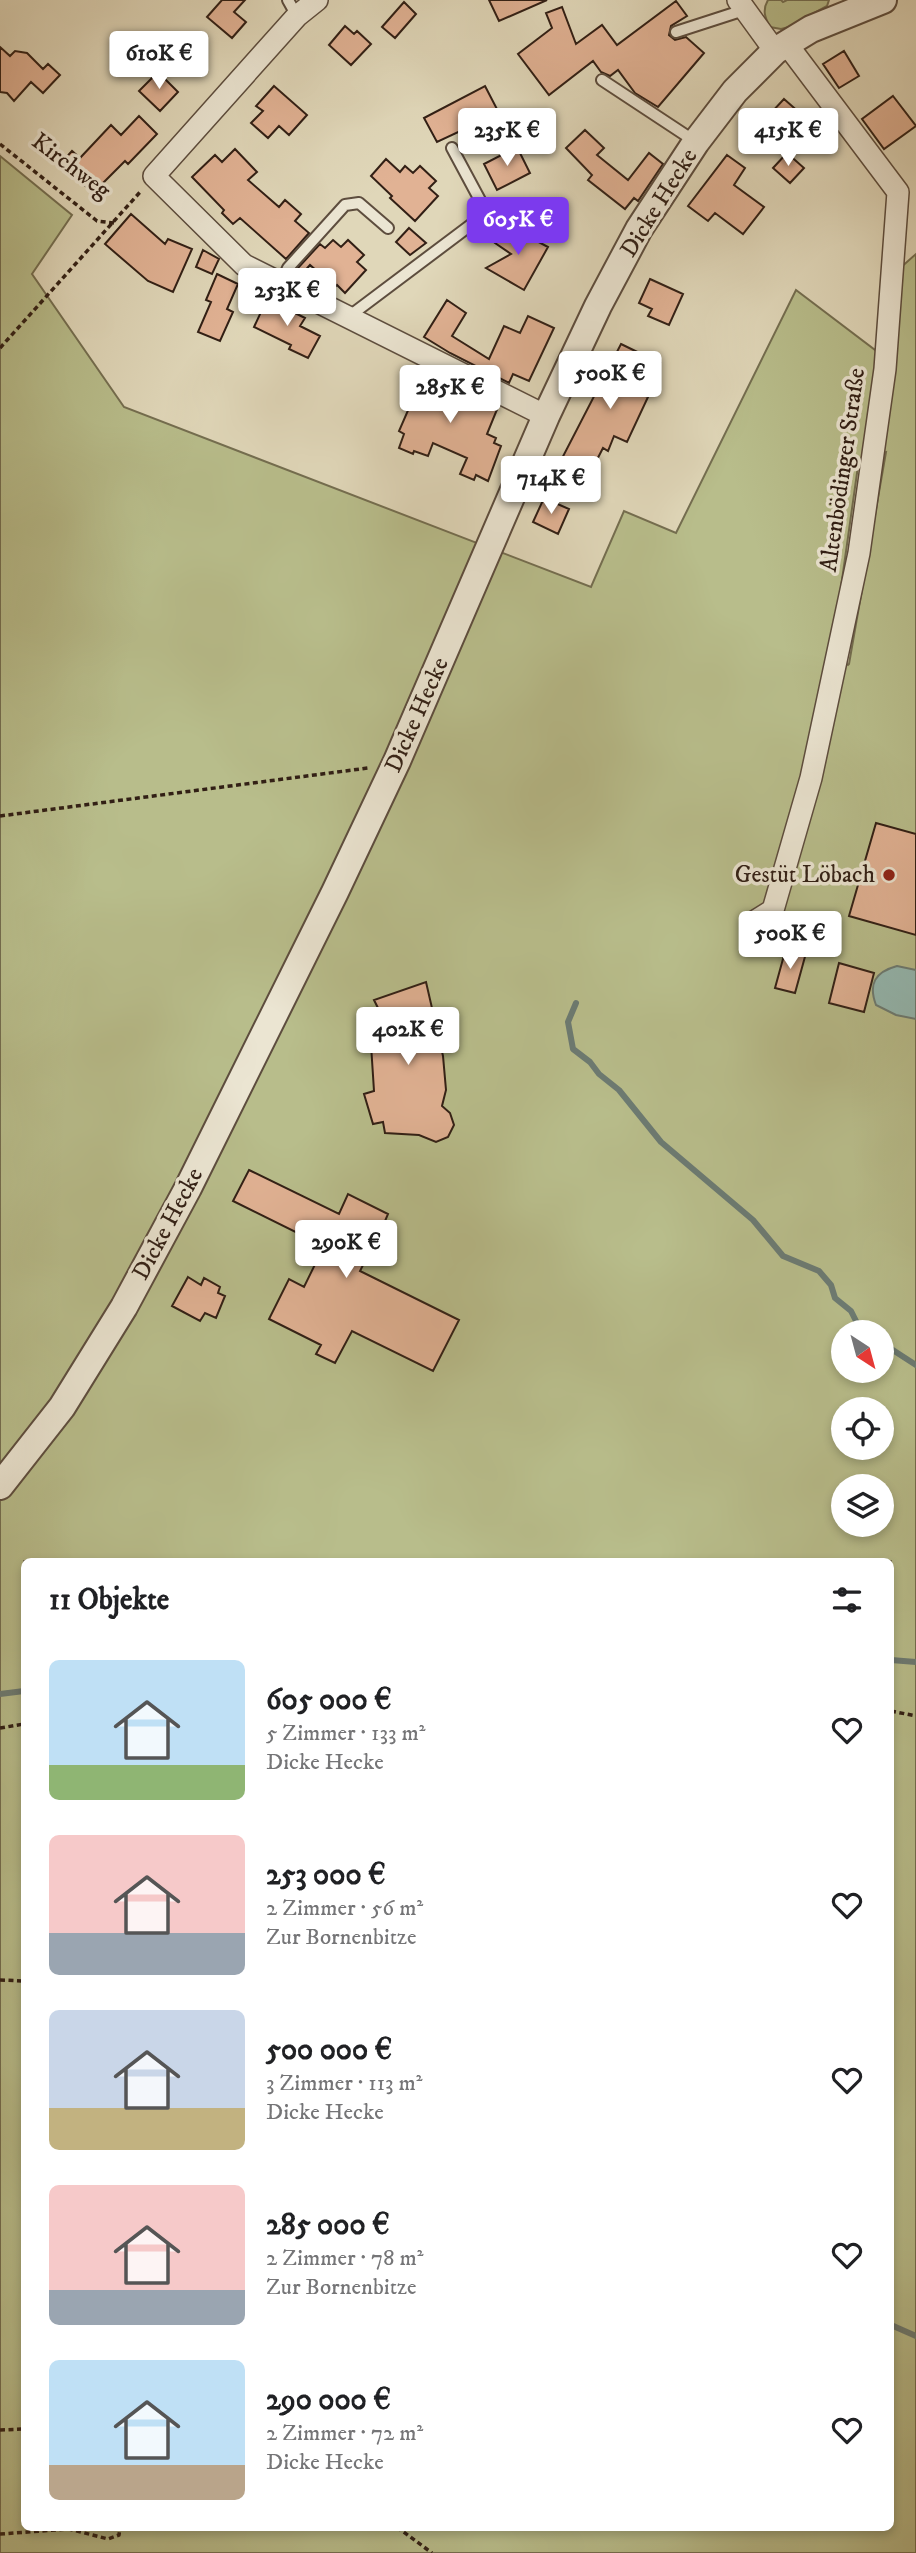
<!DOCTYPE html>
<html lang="de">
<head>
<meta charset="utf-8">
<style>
  :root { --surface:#fff; --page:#f6f6f6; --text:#202124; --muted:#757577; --accent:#7c3aed }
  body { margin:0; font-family:"IM FELL DW Pica",serif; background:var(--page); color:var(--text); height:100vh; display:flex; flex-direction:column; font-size:26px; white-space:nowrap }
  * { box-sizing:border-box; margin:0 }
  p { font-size:23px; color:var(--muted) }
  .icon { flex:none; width:38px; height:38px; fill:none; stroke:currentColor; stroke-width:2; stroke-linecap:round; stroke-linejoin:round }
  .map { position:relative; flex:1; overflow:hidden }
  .panel { position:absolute; left:21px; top:1558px; width:873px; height:973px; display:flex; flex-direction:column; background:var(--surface); border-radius:10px; box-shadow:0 4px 10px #0003 }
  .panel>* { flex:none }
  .needle { width:46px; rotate:144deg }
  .fabs { position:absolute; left:831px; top:1320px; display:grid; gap:14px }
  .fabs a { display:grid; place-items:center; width:63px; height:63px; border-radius:50%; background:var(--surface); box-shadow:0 4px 10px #0003; font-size:35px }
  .price { position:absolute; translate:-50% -60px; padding:0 16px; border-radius:7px; background:#fff; color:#222; font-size:23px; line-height:46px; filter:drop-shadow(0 2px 4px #0008) }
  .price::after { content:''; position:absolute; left:50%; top:42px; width:21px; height:16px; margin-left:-10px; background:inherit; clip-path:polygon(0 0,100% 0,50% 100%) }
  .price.selected { background:var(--accent); color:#fff }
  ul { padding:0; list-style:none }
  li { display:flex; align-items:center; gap:21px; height:175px; padding:0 28px }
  li span { display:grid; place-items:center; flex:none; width:196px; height:140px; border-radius:10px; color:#555 }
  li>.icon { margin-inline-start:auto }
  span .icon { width:84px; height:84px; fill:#fffc; stroke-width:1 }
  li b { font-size:30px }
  h2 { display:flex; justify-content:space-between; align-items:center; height:84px; padding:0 28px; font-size:30px }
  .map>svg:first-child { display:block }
  .green { fill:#b8bd8b; stroke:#746e50; stroke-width:2; fill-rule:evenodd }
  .water { fill:#94b9b2; stroke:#6c7b73; stroke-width:2 }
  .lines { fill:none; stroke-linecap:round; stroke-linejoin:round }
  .stream { stroke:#6c7b73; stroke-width:6 }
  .building { fill:#e1b294; stroke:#311f15; stroke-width:2 }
  .service-casing { stroke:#5d4d3e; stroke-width:14 }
  .minor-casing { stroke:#5d4d3e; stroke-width:24 }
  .tertiary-casing { stroke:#5d4d3e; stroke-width:30 }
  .path { stroke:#311f15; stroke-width:3.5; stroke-dasharray:5 3.5; stroke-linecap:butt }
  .service { stroke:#ebe5d2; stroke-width:10 }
  .minor { stroke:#ebe5d2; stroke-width:21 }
  .tertiary { stroke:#ebe5d2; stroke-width:26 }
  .poi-dot { fill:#8f2418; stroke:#ebe5d2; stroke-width:2.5 }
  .labels { text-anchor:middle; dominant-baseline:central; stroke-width:7; stroke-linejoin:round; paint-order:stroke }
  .street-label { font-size:24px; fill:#311f15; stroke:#ebe5d2 }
  .poi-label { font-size:24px; fill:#311f15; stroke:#ebe5d2; text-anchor:end }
</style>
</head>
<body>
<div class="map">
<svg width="916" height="2553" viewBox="0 0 916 2553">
  <rect width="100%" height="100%" fill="#e0d7b9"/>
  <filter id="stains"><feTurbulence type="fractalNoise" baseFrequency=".00286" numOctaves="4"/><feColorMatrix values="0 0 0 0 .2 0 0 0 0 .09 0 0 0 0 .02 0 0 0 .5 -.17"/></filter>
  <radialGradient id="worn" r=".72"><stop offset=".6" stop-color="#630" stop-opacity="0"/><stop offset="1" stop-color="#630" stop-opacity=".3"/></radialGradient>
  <path class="green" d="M768 0H781L783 2 787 0H829L827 6 789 27 781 29 770 27C765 18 762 10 768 0Z
    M0 156 72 215 32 274 124 407 591 587 624 511 676 533 796 290 891 362 899 269 916 254V2553H0ZM886 452 849 664 848 665 832 651 859 459ZM844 1332H882V1370H844ZM844 1409H882V1447H844ZM844 1486H882V1524H844ZM24 1561H891V2527H24Z"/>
  <path class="water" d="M897 966 916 970V1019L896 1015 876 1005C868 984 875 972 897 966Z"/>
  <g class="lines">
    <path class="stream" d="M576 1003 568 1022 573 1049 590 1062 599 1074 619 1090 661 1142 753 1220 783 1256 819 1271 831 1285 835 1298 851 1311 860 1329 864 1332
      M882 1343 916 1365
      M891 1660 916 1662
      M0 1694 24 1691
      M891 2325 916 2336"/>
  </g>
  <path class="building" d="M222 0H245L234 12 246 22 232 38 207 17Z
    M489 0H547L499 21Z
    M676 1 687 16 671 26 669 35 675 40 686 37 704 53 658 107 635 93 618 70 610 76 601 72 593 61 549 95 518 54 552 28 546 13 562 7 576 44 602 25 617 45Z
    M404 2 416 14 395 38 382 27Z
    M345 26 354 34 357 31 371 44 351 65 329 45Z
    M0 47 10 56 15 51 27 53 43 69 48 64 60 75 43 93 31 82 14 101 7 93 0 92Z
    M844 51 859 76 839 88 823 64Z
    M158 72 178 92 160 111 139 91Z
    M274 86 307 115 289 135 279 126 268 138 251 123 263 111 256 106Z
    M485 86 499 113 437 142 424 118Z
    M893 96 916 126 884 149 862 119Z
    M784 99 809 121 782 151 757 128Z
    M139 116 157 134 128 164 125 161 93 193 61 163 72 151 80 158 111 125 121 135Z
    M585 130 604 148 597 155 628 180 649 153 663 164 638 201 634 198 625 209 588 180 592 175 566 148Z
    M517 147 530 173 497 190 484 164Z
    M235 149 257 172 248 180 279 207 285 200 301 214 295 221 309 233 286 259 240 218 233 224 222 213 224 210 192 177 215 155 222 162Z
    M787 153 804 168 790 183 773 168Z
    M727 155 745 168 734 185 764 207 743 234 715 213 708 221 688 206Z
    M386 159 400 172 405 166 413 173 420 166 436 181 429 188 438 196 415 221 390 198 392 196 371 176Z
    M131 214 165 244 168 239 192 249 173 292 148 281 105 244Z
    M507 225 548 247 524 290 486 268 511 254 495 243Z
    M409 228 426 243 410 255 396 242Z
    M333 240 341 247 348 240 364 255 357 262 366 270 345 293 337 285 335 287 310 265 302 274 297 269 320 244 325 248Z
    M203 250 219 259 212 274 196 267Z
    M217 274 238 284 227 309 233 312 220 341 198 332 211 302 206 300Z
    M650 279 683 294 669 325 648 316 652 309 639 303Z
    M267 299 305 318 300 326 320 336 308 358 289 349 291 345 254 327Z
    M447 300 466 313 452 336 489 359 504 326 520 333 528 316 554 328 529 381 513 374 509 383 450 353 424 337Z
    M621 344 660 363 643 395 648 397 627 442 614 436 608 451 603 448 586 481 557 468Z
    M415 371 498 407 487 434 496 438 494 443 501 446 488 481 476 475 474 480 460 474 467 458 433 443 428 456 414 451 413 454 399 448 404 434 399 431 416 392 408 389Z
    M544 498 569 509 558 534 533 522Z
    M876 823 916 834V935L849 916Z
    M786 948 806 953 795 993 775 988Z
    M839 963 874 973 864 1012 829 1003Z
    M426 982 443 1056 446 1090 442 1106 450 1113 454 1125 448 1137 436 1142 419 1135 385 1133 383 1122 373 1124 364 1094 374 1091 370 1029 380 1012 374 1000Z
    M249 1170 339 1214 348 1194 388 1214 385 1221 394 1226 386 1241 377 1237 360 1271 459 1320 433 1371 352 1331 335 1363 316 1354 321 1345 269 1319 289 1279 304 1287 324 1246 233 1201Z
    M188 1277 201 1285 204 1278 220 1287 218 1293 225 1296 216 1318 205 1313 200 1321 172 1306Z"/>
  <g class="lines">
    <defs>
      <path id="service" d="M288 0 297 16
        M676 32 744 10
        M602 80 696 142
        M281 284 288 268 345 205 359 203 388 228
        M347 318 484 215 481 202 452 148"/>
      <path id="minor" d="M317 0 297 16 154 176 244 265 546 416
        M738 0 775 51
        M754 922 773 910 811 778 859 553 885 369 898 192 786 43"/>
      <path id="tertiary" d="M0 1486 62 1407 124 1307 188 1188 335 892 397 761 546 416 598 306 639 229 696 142 735 91 775 51 811 29 883 0"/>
    </defs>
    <use href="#service" class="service-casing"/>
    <use href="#minor" class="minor-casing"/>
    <use href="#tertiary" class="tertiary-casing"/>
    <path class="path" d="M0 144 97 221 114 223
      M0 348 141 191
      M0 816 368 768
      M891 1711 916 1716
      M0 1728 24 1724
      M0 1980 24 1981
      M0 2430 24 2429
      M397 2527 432 2553
      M0 2534 69 2529 108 2539 119 2535 120 2527"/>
    <use href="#service" class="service"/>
    <use href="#minor" class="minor"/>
    <use href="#tertiary" class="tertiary"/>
  </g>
  <circle class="poi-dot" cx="889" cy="875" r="7"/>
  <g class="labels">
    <g class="street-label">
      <text transform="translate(71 166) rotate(37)">Kirchweg</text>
      <text transform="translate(659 203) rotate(-58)">Dicke Hecke</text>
      <text transform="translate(843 470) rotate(-82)">Altenbödinger Straße</text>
      <text transform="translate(417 715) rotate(-66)">Dicke Hecke</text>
      <text transform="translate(168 1224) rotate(-62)">Dicke Hecke</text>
    </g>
    <g class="poi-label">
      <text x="875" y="875">Gestüt Löbach</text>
    </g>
  </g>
  <rect width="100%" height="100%" filter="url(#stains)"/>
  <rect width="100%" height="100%" fill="url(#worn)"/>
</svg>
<div class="fabs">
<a><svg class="needle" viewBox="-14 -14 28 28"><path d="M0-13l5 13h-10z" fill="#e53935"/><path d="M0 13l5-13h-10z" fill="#757577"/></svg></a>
<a><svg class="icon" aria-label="locate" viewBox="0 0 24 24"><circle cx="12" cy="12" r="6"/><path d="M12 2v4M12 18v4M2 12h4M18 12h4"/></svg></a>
<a><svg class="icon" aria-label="layers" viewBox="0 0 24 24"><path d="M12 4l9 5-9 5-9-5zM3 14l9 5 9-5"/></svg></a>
</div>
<b class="price" style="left:159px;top:91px">610K €</b>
<b class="price" style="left:507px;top:168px">235K €</b>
<b class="price" style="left:788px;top:168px">415K €</b>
<b class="price selected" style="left:518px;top:257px">605K €</b>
<b class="price" style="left:287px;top:328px">253K €</b>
<b class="price" style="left:610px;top:411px">500K €</b>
<b class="price" style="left:450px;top:425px">285K €</b>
<b class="price" style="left:551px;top:516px">714K €</b>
<b class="price" style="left:790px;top:971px">500K €</b>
<b class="price" style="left:408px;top:1067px">402K €</b>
<b class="price" style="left:346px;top:1280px">290K €</b>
<section class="panel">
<h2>11 Objekte<svg class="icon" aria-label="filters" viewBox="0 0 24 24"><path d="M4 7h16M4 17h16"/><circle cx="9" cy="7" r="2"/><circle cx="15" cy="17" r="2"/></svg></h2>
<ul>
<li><span style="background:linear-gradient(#bfe0f5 75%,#8fb573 0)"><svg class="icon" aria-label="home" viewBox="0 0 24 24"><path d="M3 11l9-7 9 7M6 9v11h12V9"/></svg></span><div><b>605 000 €</b><p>5 Zimmer · 133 m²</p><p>Dicke Hecke</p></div><svg class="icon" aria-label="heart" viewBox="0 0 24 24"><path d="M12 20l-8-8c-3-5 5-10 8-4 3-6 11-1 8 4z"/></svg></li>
<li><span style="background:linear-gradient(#f6c9c9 70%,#9aa5b1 0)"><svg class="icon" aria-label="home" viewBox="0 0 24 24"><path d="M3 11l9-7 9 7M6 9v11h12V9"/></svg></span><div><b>253 000 €</b><p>2 Zimmer · 56 m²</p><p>Zur Bornenbitze</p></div><svg class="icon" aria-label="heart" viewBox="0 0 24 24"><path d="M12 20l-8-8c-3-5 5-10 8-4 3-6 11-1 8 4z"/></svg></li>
<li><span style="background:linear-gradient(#c9d6e8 70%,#c2b280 0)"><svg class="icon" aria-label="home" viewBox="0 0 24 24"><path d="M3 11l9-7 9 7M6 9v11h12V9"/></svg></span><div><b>500 000 €</b><p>3 Zimmer · 113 m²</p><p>Dicke Hecke</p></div><svg class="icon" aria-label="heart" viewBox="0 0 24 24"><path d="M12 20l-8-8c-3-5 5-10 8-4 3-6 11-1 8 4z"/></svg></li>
<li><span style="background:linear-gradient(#f6c9c9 75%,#9aa5b1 0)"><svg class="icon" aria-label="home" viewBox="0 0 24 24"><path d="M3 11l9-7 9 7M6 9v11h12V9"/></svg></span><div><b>285 000 €</b><p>2 Zimmer · 78 m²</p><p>Zur Bornenbitze</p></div><svg class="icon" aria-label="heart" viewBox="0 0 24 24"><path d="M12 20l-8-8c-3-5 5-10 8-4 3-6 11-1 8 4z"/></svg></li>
<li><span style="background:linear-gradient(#bfe0f5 75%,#b9a48a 0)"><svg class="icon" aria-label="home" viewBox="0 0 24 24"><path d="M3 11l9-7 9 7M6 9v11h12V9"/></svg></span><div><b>290 000 €</b><p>2 Zimmer · 72 m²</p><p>Dicke Hecke</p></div><svg class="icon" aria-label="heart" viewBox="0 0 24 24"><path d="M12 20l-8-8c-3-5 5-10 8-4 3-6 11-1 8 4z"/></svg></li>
</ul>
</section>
</div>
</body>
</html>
